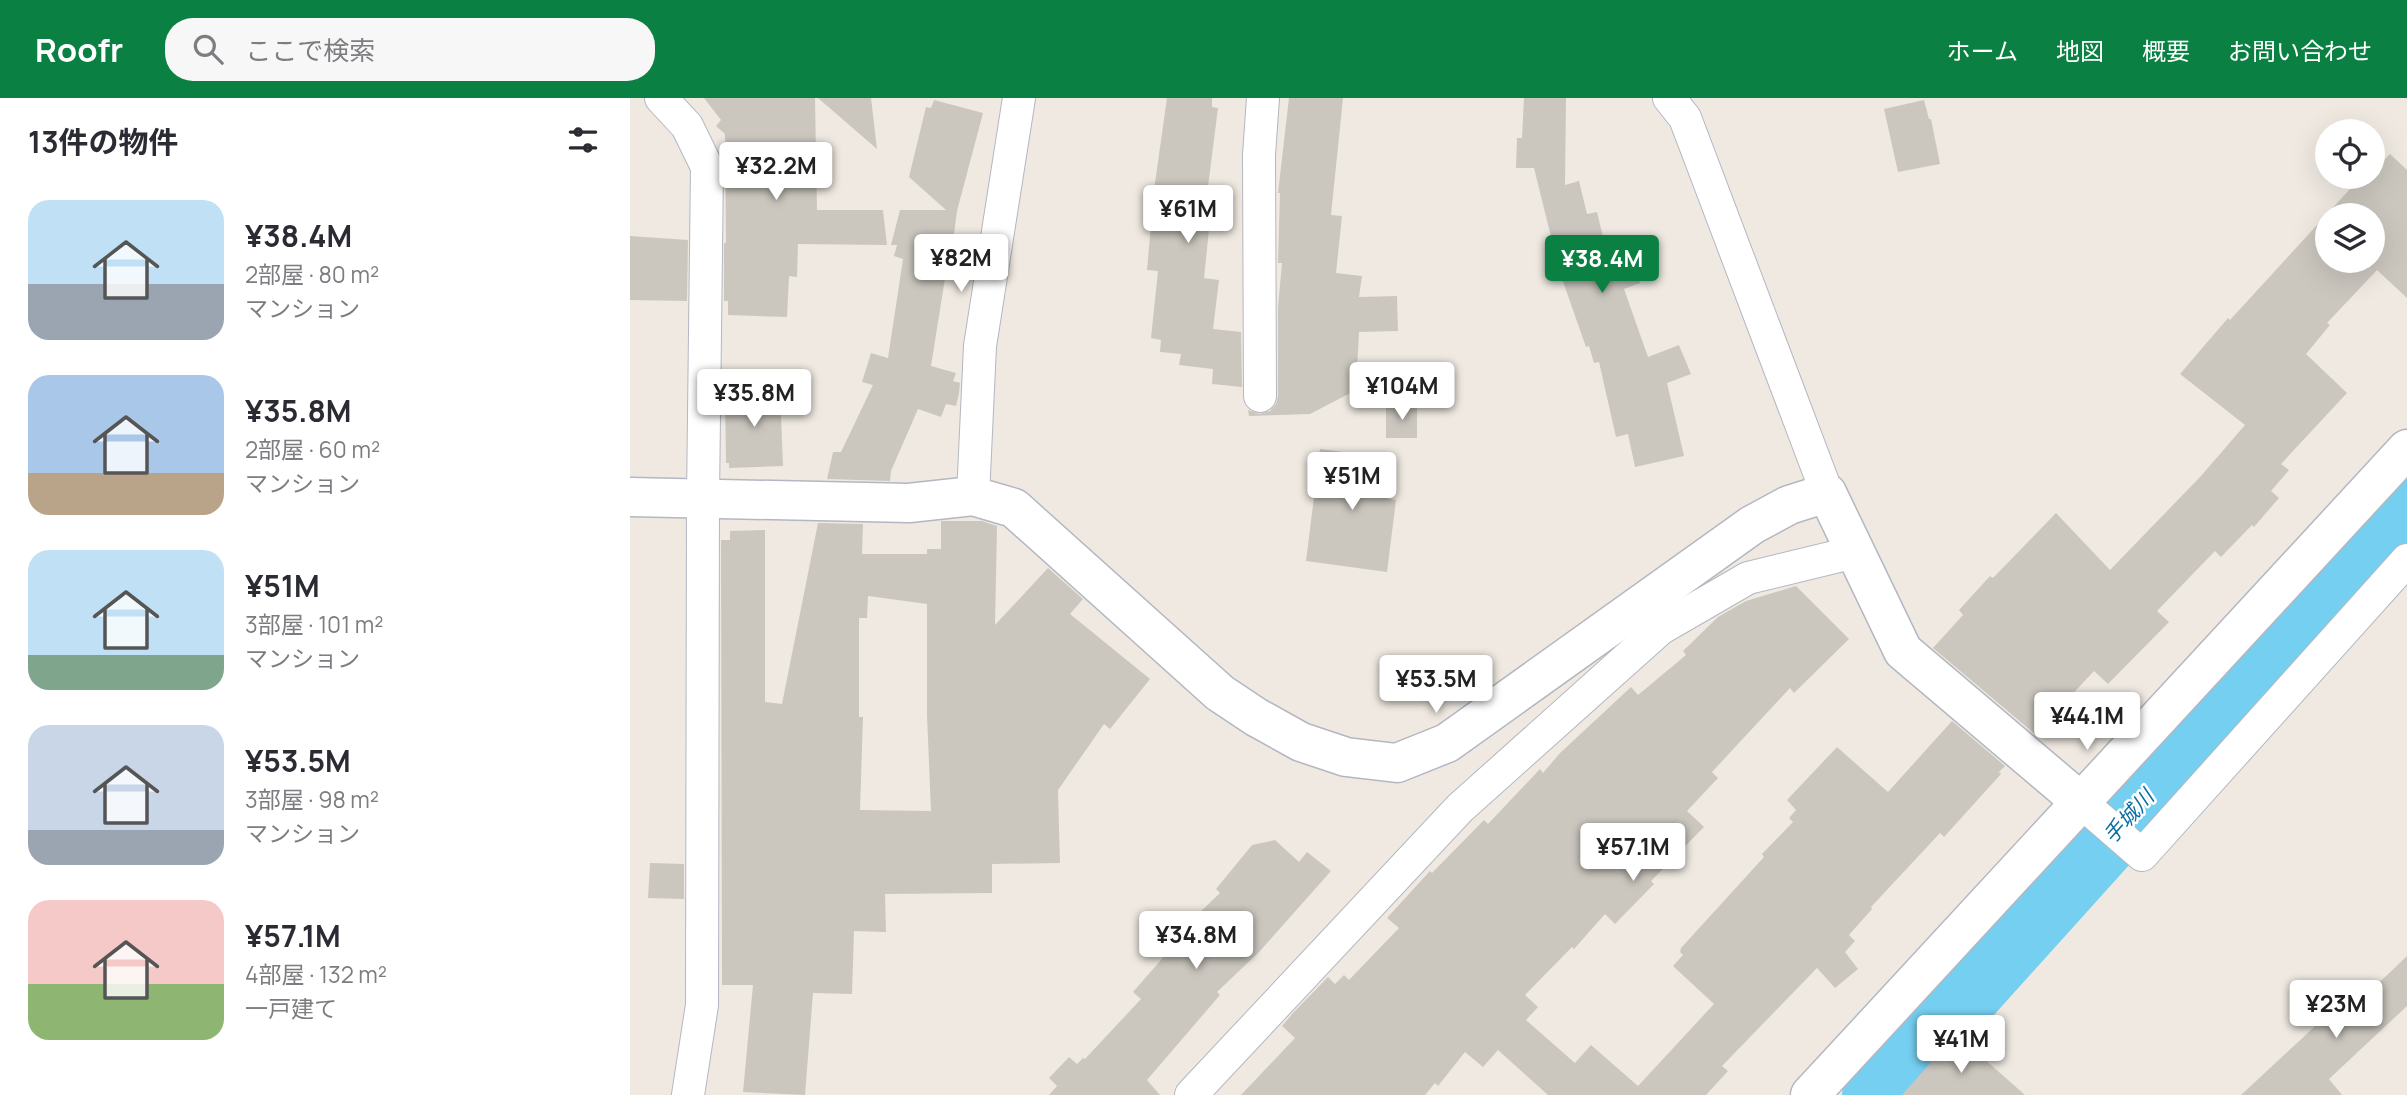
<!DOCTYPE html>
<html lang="ja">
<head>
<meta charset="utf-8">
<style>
  :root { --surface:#fff; --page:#f7f7f7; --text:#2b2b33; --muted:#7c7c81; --accent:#0b8043 }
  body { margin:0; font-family:Manrope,"Noto Sans JP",sans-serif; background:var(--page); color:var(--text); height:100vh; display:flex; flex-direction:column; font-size:26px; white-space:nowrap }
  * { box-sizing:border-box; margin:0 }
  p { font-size:23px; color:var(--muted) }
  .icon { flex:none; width:38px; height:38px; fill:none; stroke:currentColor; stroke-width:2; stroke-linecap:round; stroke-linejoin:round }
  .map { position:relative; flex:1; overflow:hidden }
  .details { display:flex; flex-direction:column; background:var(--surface); width:630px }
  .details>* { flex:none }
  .buttons { position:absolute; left:1685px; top:21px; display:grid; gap:14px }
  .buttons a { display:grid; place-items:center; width:70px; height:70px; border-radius:50%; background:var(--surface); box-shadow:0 7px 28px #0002; font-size:35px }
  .price { position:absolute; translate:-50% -60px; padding:0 16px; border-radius:7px; background:#fff; color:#222; font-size:23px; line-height:46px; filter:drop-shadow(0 2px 4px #0008) }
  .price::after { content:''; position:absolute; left:50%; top:42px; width:21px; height:16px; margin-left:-10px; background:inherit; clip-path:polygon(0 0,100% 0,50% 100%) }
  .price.active { background:var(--accent); color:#fff }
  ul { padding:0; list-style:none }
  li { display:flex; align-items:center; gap:21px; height:175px; padding:0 28px }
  li span { display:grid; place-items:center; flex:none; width:196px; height:140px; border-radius:21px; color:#555 }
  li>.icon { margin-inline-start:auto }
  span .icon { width:84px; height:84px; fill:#fffc; stroke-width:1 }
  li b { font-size:30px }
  h2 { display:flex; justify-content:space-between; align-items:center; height:84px; padding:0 28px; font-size:30px }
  header { display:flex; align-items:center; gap:42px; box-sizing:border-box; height:98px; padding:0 35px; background:var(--accent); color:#fff }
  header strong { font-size:33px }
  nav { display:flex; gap:38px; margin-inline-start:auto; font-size:24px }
  .search { width:490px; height:63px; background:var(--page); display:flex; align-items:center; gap:18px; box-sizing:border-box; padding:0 24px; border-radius:28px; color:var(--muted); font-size:26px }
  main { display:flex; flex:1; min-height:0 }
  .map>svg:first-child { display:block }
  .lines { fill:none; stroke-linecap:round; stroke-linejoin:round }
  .river { stroke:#75cff0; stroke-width:68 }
  .building { fill:#cbc7bf; fill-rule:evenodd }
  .minor-casing { stroke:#b4b7c1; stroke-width:34 }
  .tertiary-casing { stroke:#b4b7c1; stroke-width:41 }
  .minor { stroke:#fff; stroke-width:32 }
  .tertiary { stroke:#fff; stroke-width:38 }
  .labels { text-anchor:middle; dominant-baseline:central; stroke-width:5; stroke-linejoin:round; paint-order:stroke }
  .water-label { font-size:21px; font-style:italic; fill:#0d6fa3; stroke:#fff }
</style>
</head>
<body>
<header>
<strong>Roofr</strong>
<div class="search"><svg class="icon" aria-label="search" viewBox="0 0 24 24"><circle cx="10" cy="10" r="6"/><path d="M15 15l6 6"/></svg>ここで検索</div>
<nav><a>ホーム</a><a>地図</a><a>概要</a><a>お問い合わせ</a></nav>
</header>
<main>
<section class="details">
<h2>13件の物件<svg class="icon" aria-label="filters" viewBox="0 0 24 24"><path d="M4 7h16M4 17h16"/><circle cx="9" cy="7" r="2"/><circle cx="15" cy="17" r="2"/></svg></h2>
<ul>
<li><span style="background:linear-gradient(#bfe0f5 60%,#9aa5b1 0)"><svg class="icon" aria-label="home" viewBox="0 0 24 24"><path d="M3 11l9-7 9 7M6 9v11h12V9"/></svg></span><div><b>¥38.4M</b><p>2部屋 · 80 m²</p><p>マンション</p></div></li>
<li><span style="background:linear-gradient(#a9c7e8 70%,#b9a48a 0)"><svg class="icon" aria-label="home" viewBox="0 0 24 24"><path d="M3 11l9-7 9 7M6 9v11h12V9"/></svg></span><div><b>¥35.8M</b><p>2部屋 · 60 m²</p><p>マンション</p></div></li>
<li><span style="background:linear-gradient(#bfe0f5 75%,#7fa58c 0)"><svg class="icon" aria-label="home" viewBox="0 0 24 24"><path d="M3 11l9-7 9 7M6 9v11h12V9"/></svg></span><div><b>¥51M</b><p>3部屋 · 101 m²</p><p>マンション</p></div></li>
<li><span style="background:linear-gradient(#c9d6e8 75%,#9aa5b1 0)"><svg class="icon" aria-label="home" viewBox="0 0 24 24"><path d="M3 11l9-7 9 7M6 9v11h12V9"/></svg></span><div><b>¥53.5M</b><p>3部屋 · 98 m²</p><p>マンション</p></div></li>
<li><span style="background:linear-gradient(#f6c9c9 60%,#8fb573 0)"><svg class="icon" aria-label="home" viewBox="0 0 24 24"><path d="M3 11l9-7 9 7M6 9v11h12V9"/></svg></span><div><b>¥57.1M</b><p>4部屋 · 132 m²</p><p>一戸建て</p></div></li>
</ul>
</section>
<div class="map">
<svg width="1777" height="997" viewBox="0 0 1777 997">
  <rect width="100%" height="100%" fill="#efe9e1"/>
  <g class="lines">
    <path class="river" d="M1246 997 1777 408"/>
  </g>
  <path class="building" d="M74 0H185L187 112H253L257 147 168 146 167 179 159 178 157 219 98 217V203H94V145H96L95 36 86 28 91 22Z
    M188 0H241L247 51Z
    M537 0H582V9L588 10 575 112H581L574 180 589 182 583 231 611 234 612 289 582 286 583 271 549 267 551 256 530 254 531 242 521 240 528 173 517 172 524 92Z
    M659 0H713L701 117 712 118 706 175 732 178 729 199 767 198 768 233 729 234 726 292 680 316 619 318 618 312 629 316 640 313 646 306 648 298V209L652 165H648L650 95H648Z
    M894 0H936L935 87 949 83 957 116 967 114 979 164 1000 157 1010 185 994 191 1018 259 1049 247 1061 276 1037 285 1054 358 1005 369 998 336 986 339 969 264 964 265 959 248 956 249 930 175 904 70H886L887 40H892Z
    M304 2 353 15 327 113 319 174H316L301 268 326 275 323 283 330 285 329 295 326 308 316 306 311 319 288 311 261 373 260 383 197 381 203 354H211L243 287 232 284 241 255 258 260 273 161 264 158 267 147H261L270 112H316L279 79 296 9 301 10Z
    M1294 2 1299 21H1301L1310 66 1268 74 1254 11Z
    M1760 56 1777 72V200L1747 172 1697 225 1700 227 1676 256 1717 295 1651 366 1659 372 1641 393 1649 400 1624 429 1622 427 1591 459 1585 453 1527 513 1539 524 1478 586 1464 573 1405 636 1303 550 1333 517 1329 512 1360 478 1363 480 1426 415 1480 472 1571 378 1615 327 1550 276 1598 220 1600 222 1731 79H1743V66L1747 61 1751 65ZM1698 117H1743V163H1698Z
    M0 138 58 142 57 203 0 202Z
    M150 292 153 368 99 370V365H96L95 294Z
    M756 307H787V340H756Z
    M690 351 761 360 756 400 766 402 757 474 676 463Z
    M311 423H352L367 428 365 527 418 470 453 501 440 516 520 581 480 631 474 626 428 692 430 765 362 766V795L255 796 256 834 224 833 222 896 183 895 175 997 113 994 123 887H92L91 442H100V433L135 432V604L152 606 188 425 233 426 232 456H297V451H311ZM238 498 297 506V617L301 713 230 712 233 619H229V520H237Z
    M1166 488 1219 541 1164 595 1160 590 1082 674 1088 680 1057 713 1074 729 1021 783 1024 786 985 826 975 816 944 851 942 849 895 897 908 909 896 922 945 965 961 947 1008 988 1084 906 1043 868 1053 857 1050 854 1051 850 1134 759 1132 756 1163 724 1159 720 1166 712 1157 702 1207 649 1258 694 1322 623 1375 668 1369 674 1371 676 1314 739 1310 735 1241 809 1242 811 1219 837 1225 843 1215 854 1228 871 1205 890 1187 870 1092 968 1098 973 1076 997H918L868 952 853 969 835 954 808 988 805 985 795 997H611L665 940 652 928 663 915 698 879 705 886 714 877 719 882 769 830 757 820 800 773 802 775 854 722 858 726 910 671 913 675 930 655 1001 589 1008 597 1056 557 1053 553 1088 519 1116 503Z
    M645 742 669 764 677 754 701 773 629 854 587 894 590 897 517 982 530 997H419L427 988 419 980 439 959 447 966 453 960 455 961 511 901 503 894 544 847 540 843 590 795 586 791 622 747Z
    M20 765 54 766V801L18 800Z
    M1777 858V908L1699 981 1712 997H1611L1725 891 1733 900Z
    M1326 936 1395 997H1272Z"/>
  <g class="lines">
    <defs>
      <path id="minor" d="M31 0 57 28 77 69 73 400 72 907 58 997
        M1039 0 1055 20 1197 395
        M630 298 629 57 633 0
        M343 398 350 248 389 0
        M1451 704 1512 757 1777 462
        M561 997 830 710 1030 531 1118 480 1225 454"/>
      <path id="tertiary" d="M0 399 279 405 343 398 384 410 590 595 626 619 671 644 716 659 767 665 817 645 1122 427 1159 407 1197 395 1273 553 1451 704
        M1180 997 1777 351"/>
    </defs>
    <use href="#minor" class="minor-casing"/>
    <use href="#tertiary" class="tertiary-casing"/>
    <use href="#minor" class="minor"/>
    <use href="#tertiary" class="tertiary"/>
  </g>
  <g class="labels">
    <g class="water-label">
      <text transform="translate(1498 718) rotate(-48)">手城川</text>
    </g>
  </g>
</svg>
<div class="buttons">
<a><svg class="icon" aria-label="locate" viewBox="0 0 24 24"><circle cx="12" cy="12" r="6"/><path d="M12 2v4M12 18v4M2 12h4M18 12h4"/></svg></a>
<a><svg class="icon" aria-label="layers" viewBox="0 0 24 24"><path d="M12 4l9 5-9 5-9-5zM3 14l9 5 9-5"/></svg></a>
</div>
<b class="price" style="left:146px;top:104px">¥32.2M</b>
<b class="price" style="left:558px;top:147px">¥61M</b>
<b class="price" style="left:331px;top:196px">¥82M</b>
<b class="price active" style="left:972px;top:197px">¥38.4M</b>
<b class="price" style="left:772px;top:324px">¥104M</b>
<b class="price" style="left:124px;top:331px">¥35.8M</b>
<b class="price" style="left:722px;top:414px">¥51M</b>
<b class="price" style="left:806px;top:617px">¥53.5M</b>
<b class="price" style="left:1457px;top:654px">¥44.1M</b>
<b class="price" style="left:1003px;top:785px">¥57.1M</b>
<b class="price" style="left:566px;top:873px">¥34.8M</b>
<b class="price" style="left:1706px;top:942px">¥23M</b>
<b class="price" style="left:1331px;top:977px">¥41M</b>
</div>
</main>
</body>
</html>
